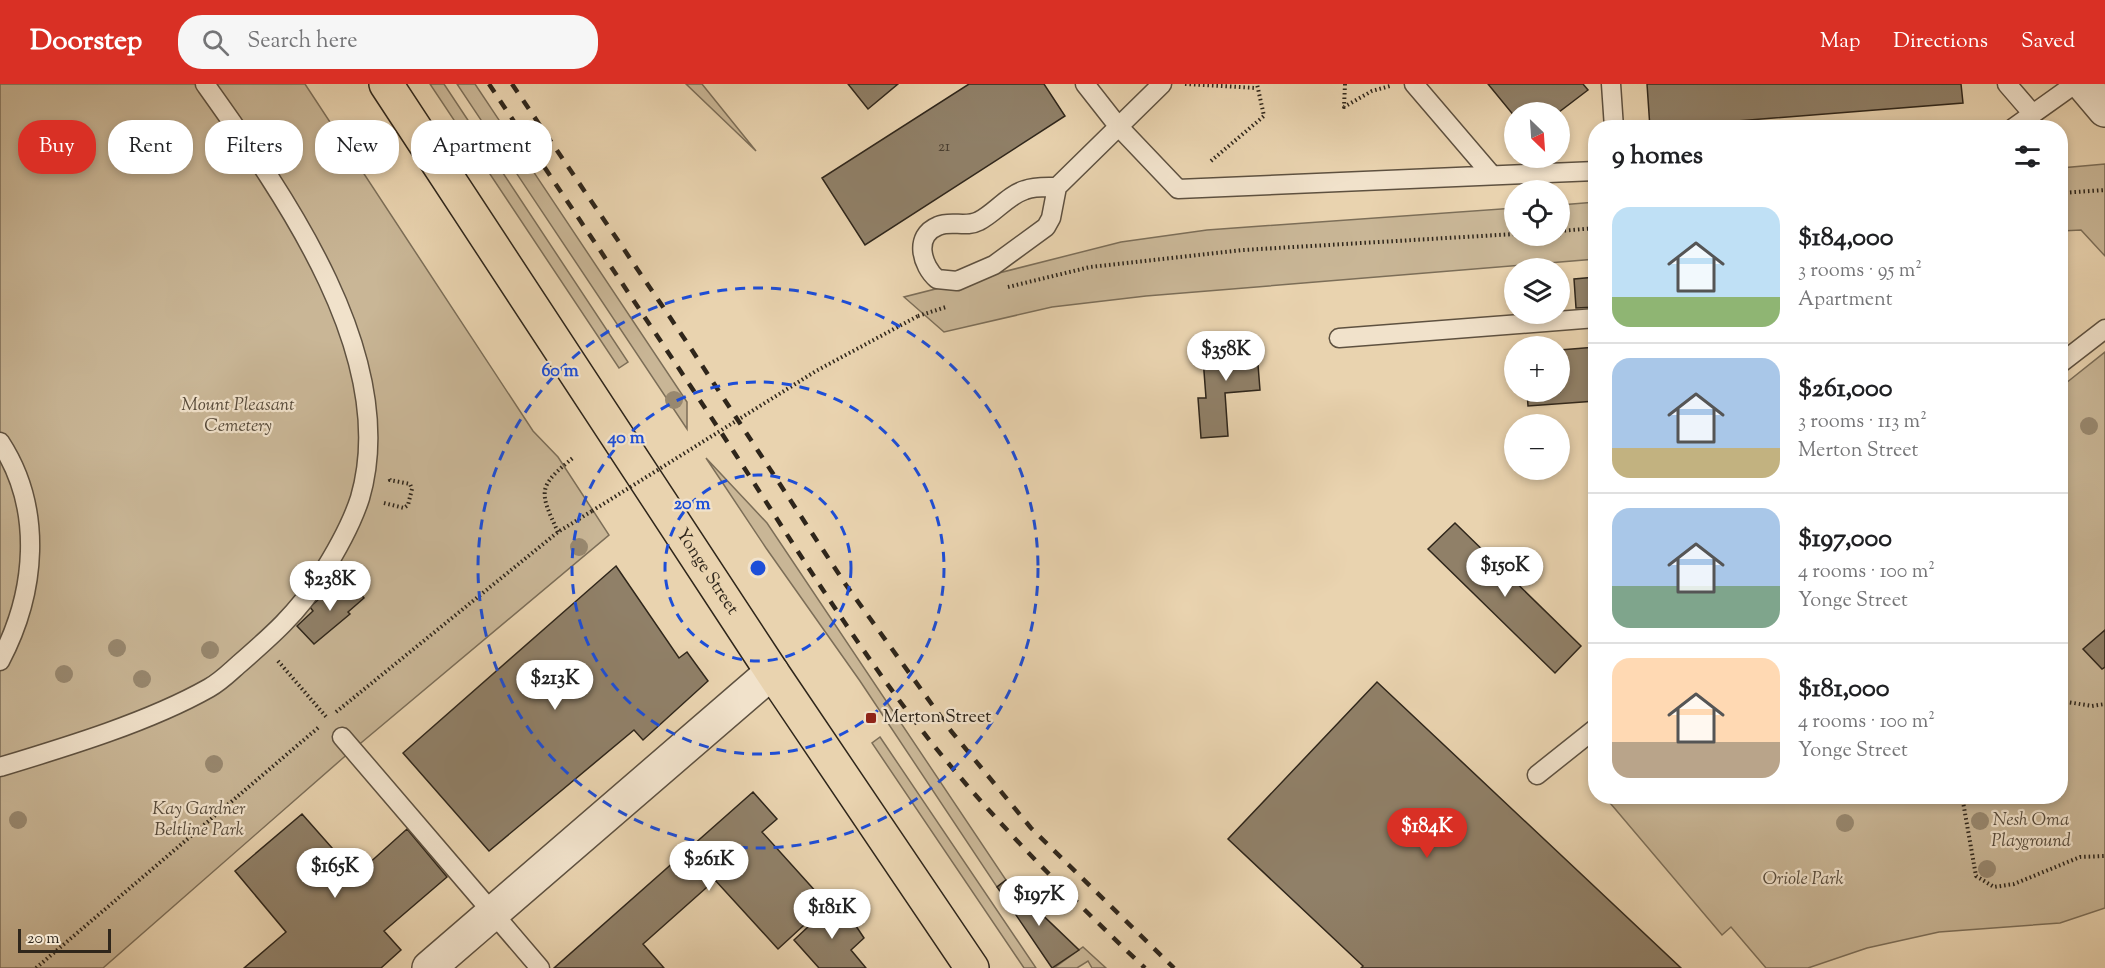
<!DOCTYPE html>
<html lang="en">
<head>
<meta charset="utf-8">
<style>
  :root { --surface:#fff; --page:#f6f6f6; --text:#202124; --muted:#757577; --line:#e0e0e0; --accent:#d93025 }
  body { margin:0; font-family:"Sorts Mill Goudy",serif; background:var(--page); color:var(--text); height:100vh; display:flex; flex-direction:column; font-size:22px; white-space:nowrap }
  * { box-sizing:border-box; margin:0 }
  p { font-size:20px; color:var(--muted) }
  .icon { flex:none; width:33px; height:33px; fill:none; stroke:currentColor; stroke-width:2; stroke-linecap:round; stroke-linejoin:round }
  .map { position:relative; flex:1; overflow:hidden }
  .sheet { position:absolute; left:1588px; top:36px; width:480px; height:684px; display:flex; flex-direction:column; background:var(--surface); border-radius:24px; box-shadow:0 3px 9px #0003 }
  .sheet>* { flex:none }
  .hud { position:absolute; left:18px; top:36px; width:570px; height:54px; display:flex; gap:12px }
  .needle { width:39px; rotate:155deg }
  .tools { position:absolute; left:1504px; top:18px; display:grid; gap:12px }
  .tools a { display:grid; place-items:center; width:66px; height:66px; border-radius:50%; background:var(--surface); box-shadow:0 3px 9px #0003; font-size:30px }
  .scale { position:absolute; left:18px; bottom:15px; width:93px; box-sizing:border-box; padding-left:6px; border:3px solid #2f261b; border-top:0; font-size:16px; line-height:21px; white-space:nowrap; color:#2f261b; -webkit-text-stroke:4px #f1e2cb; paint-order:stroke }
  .price { position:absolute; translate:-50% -51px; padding:0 14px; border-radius:21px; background:#fff; color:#222; font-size:20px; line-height:39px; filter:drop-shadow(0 2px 3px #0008) }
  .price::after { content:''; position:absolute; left:50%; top:36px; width:18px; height:14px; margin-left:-9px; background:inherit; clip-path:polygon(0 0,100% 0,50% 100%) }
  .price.active { background:var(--accent); color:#fff }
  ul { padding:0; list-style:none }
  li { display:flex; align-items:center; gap:18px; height:150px; padding:0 24px }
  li+li { border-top:2px solid var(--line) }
  li span { display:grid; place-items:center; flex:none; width:168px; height:120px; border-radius:18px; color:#555 }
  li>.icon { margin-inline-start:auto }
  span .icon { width:72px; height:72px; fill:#fffc; stroke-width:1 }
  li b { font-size:26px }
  h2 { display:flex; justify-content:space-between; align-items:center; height:72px; padding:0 24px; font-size:26px }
  .pill { padding:0 21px; border-radius:24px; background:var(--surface); box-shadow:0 3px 9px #0003; font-size:21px; line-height:54px }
  .pill.active { background:var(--accent); color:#fff }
  header { display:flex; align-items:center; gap:36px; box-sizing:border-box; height:84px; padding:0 30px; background:var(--accent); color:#fff }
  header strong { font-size:28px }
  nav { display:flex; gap:33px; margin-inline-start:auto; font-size:21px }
  .search { width:420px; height:54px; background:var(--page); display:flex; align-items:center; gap:15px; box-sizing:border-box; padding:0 21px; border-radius:24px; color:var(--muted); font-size:22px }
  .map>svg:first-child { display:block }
  .green { fill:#c9b696; stroke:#7c6e58; stroke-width:1.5 }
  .building { fill:#908068; stroke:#2f261b; stroke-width:1.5 }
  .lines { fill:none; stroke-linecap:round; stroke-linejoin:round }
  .lane-casing { stroke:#5e5140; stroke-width:21 }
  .street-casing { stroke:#5e5140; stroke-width:36 }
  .primary-casing { stroke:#2f261b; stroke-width:36 }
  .path { stroke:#2f261b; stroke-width:4; stroke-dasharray:1.5 3; stroke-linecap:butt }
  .lane { stroke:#f1e2cb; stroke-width:18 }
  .street { stroke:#f1e2cb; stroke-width:33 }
  .primary { stroke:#e9d3af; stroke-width:33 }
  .rail { stroke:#2f261b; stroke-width:4.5; stroke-dasharray:10 10; stroke-linecap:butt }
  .path-bridge { stroke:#2f261b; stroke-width:4; stroke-dasharray:1.5 3; stroke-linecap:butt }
  .tree { fill:#98886f }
  .ring { fill:none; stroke:#1d4ed8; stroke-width:3; stroke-dasharray:10 8 }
  .poi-dot { fill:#8f2418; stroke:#f1e2cb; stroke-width:2 }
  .labels { text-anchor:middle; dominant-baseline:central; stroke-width:4.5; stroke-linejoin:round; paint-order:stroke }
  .number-label { font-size:15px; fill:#473c2e }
  .park-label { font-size:18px; font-style:italic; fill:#564a3a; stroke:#f1e2cb }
  .street-label { font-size:18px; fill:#2f261b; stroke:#f1e2cb }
  .poi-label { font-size:18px; fill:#2f261b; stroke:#f1e2cb; text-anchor:start }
  .centre { fill:#1d4ed8; stroke:#f1e2cb; stroke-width:3 }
  .ring-label { font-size:18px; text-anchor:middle; font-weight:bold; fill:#1d4ed8; stroke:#f1e2cb; stroke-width:4.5; stroke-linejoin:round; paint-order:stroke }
</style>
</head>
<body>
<header>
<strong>Doorstep</strong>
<div class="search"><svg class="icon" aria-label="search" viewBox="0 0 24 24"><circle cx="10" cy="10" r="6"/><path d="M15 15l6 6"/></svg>Search here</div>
<nav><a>Map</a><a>Directions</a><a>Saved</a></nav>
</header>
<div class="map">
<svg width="2105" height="884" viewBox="0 0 2105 884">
  <rect width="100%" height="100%" fill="#e9d3af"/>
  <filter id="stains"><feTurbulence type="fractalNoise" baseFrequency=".00333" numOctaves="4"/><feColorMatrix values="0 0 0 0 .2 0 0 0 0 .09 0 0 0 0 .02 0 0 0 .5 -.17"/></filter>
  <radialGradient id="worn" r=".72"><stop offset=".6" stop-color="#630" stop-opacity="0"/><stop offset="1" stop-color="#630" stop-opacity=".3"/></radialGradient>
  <path class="green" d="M0 0H305L533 347 558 373 609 451 343 674 103 884H0Z
    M430 0H444L628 278 619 284Z
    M457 0H475L687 318V345Z
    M686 0H702L756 67Z
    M2105 80V172L2081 146 2061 147V84Z
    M1596 118V175L1146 212 1052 223 944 248 904 213 1121 158 1207 146 1515 124V152H1560V121Z
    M2105 268V824L2060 839 1939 848 1867 864 1808 884H1766L1731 843 1722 851 1605 713 2061 712V303Z
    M706 374 767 439 1006 796 997 803 860 597 766 464Z
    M880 653 1036 884H1024L872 659Z
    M1083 863 1106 884H1092L1088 877 1077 884H1054Z"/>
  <path class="building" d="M848 0H898L868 25Z
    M969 0H1044L1065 32 865 161 822 94Z
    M1488 0H1583L1588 6 1559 28H1515V33Z
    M1647 0H1961L1963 19 1650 44Z
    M1596 193V223L1576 224 1574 195Z
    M1256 255 1260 306 1225 309 1228 352 1201 354 1198 314H1206L1202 261Z
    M1596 263V317L1528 322 1527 308H1560V266Z
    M1455 439 1581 562 1555 589 1428 465Z
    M616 482 679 574 687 568 708 597 643 656 634 646 489 767 403 669Z
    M349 496 364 514 348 528 350 530 314 560 297 542 313 527 310 523 328 507 332 512Z
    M2105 546V583L2102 585 2083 565Z
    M1377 598 1681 884H1361L1363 882 1228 755Z
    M753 708 777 735 762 748 827 820 778 865 715 796 643 860 664 884H554Z
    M302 730 356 791 407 745 447 793 384 847 401 866 381 884H244L286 848 235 787Z
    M1006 796 1079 866 1052 884 997 803Z
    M838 815 864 854 851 866 866 884H819L794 856Z"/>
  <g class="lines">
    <defs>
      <path id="lane" d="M1085 0 1118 42 1178 105 1596 87
        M1414 0 1491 90
        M1611 0 1614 44
        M2007 0 2032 29
        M2013 44 2075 0
        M1057 103C1046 103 1035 102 1025 106 1008 111 995 129 979 137 966 144 951 136 938 142 913 152 922 182 937 195L957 197 994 181 1046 143 1051 134 1057 103 1162 0
        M1339 254 1596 234
        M2061 279 2105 245
        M0 358C44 425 36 509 0 577
        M342 653 540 884
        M0 683C66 663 149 638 209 604 220 598 229 589 238 581 269 554 299 528 320 493 336 468 351 442 360 414 401 273 282 108 205 0
        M1537 691 1596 644"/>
      <path id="street" d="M2083 0 2105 26
        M429 884 772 588"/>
      <g id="primary">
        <path id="s1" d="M386 0 772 588 972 884"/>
      </g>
    </defs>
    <use href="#lane" class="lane-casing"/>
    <use href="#street" class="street-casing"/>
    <use href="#primary" class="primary-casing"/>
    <path class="path" d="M1185 0 1256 4
      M1345 0 1344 23 1372 7 1390 2
      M1211 77 1264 32 1257 0
      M2061 109 2105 106
      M1560 147 1596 144
      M1008 203 1090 183 1243 166 1515 150
      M918 232 946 223
      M384 419 404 424 408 421 412 405 410 400 390 396 389 393
      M558 448C539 407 537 403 574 373
      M278 577 328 635
      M2061 617 2092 622 2105 620
      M336 628 558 448 592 427
      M1962 712 1976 792 1994 803 2014 800 2080 773 2105 772
      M36 884 319 643"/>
    <use href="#lane" class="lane"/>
    <use href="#street" class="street"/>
    <use href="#primary" class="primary"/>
    <path class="rail" d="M489 0C570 122 652 243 732 365 797 465 860 569 935 663 999 742 1071 814 1145 884
      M512 0 686 257 846 501 951 647 1031 744 1174 884"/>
    <path class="path-bridge" d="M592 427 816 287 918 232"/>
  </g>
  <g class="tree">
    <circle cx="674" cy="316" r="9"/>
    <circle cx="2089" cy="342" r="9"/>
    <circle cx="579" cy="463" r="9"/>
    <circle cx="117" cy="564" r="9"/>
    <circle cx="210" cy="566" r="9"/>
    <circle cx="64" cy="590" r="9"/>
    <circle cx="142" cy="595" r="9"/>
    <circle cx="214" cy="680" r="9"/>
    <circle cx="18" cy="736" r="9"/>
    <circle cx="1980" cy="737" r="9"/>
    <circle cx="1845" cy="739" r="9"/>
    <circle cx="1987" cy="785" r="9"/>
  </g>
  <g class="ring">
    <circle cx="758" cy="484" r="93"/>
    <circle cx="758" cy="484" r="186"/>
    <circle cx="758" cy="484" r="280"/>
  </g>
  <rect class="poi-dot" x="865" y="628" width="12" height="12" rx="3"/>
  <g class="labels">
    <g class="number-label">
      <text x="944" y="63">21</text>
    </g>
    <g class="park-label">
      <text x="238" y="322">Mount Pleasant<tspan x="238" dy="21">Cemetery</tspan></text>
      <text x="199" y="726">Kay Gardner<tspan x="199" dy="21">Beltline Park</tspan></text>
      <text x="2031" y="737">Nesh Oma<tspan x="2031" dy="21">Playground</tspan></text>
      <text x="1803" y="796">Oriole Park</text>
    </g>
    <g class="street-label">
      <text stroke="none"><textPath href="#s1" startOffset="584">Yonge Street</textPath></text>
    </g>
    <g class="poi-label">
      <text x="883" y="634">Merton Street</text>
    </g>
  </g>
  <circle cx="758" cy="484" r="9" class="centre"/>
  <g class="ring-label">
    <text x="560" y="292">60 m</text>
    <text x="626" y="359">40 m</text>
    <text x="692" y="425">20 m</text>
  </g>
  <rect width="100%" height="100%" filter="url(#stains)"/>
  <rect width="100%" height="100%" fill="url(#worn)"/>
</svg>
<div class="tools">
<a><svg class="needle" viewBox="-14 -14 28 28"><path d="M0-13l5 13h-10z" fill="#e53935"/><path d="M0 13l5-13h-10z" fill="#757577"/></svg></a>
<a><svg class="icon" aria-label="locate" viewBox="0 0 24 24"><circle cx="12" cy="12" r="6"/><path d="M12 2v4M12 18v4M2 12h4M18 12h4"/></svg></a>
<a><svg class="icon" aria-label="layers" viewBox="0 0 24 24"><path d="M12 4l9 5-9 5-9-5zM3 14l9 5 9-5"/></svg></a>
<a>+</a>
<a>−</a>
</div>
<div class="scale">20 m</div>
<b class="price" style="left:1226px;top:298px">$358K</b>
<b class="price" style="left:1505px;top:514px">$150K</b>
<b class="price" style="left:330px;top:528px">$238K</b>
<b class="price" style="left:555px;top:627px">$213K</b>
<b class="price active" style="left:1427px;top:775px">$184K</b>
<b class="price" style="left:709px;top:808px">$261K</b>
<b class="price" style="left:335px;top:815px">$165K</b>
<b class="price" style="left:1039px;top:843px">$197K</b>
<b class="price" style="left:832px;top:856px">$181K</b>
<div class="hud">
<a class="pill active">Buy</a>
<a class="pill">Rent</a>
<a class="pill">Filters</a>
<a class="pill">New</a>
<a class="pill">Apartment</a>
</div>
<section class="sheet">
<h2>9 homes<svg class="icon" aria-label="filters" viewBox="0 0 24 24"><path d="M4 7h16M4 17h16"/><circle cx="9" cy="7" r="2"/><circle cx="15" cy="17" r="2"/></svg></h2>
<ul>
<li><span style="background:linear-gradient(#bfe0f5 75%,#8fb573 0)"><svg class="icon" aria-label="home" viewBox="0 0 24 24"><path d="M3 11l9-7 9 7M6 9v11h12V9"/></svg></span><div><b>$184,000</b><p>3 rooms · 95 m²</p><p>Apartment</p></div></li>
<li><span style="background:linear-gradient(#a9c7e8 75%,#c2b280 0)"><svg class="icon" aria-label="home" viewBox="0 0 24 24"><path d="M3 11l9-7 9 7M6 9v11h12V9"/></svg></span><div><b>$261,000</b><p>3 rooms · 113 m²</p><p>Merton Street</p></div></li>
<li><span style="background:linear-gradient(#a9c7e8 65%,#7fa58c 0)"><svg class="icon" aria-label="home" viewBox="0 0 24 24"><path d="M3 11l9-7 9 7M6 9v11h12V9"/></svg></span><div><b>$197,000</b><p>4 rooms · 100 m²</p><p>Yonge Street</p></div></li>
<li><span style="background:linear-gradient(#ffd9b3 70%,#b9a48a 0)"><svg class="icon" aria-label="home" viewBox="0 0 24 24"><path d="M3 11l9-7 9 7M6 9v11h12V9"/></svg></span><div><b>$181,000</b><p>4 rooms · 100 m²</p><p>Yonge Street</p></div></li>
</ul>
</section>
</div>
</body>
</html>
